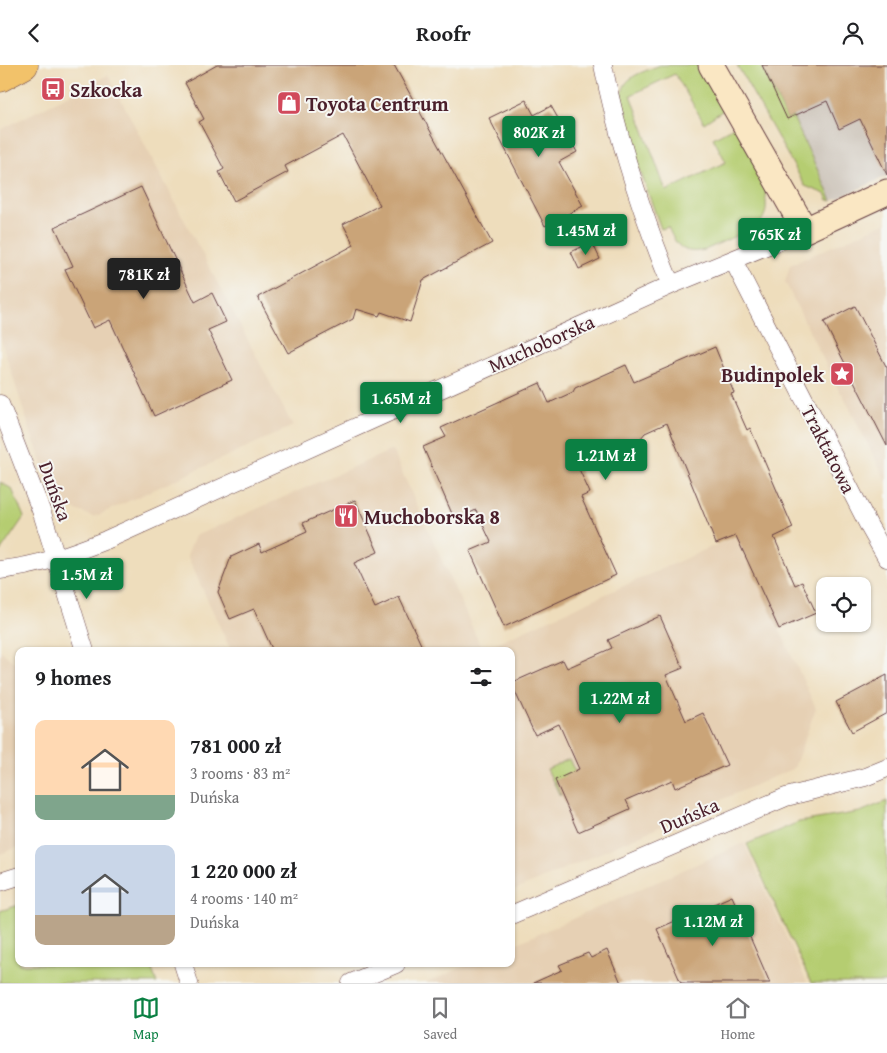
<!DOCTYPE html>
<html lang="en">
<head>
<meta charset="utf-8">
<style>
  :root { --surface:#fff; --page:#f6f6f6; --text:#202124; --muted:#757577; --line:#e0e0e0; --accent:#0b8043 }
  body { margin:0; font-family:"Gentium Book Plus",serif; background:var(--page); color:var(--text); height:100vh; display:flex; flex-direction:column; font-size:19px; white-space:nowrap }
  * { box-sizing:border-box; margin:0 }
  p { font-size:16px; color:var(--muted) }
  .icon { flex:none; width:28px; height:28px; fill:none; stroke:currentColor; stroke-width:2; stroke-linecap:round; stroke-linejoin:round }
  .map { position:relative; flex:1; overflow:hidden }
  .panel { position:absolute; left:15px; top:582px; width:500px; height:320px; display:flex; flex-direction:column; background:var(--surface); border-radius:10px; box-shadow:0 1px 4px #0004 }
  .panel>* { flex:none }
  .controls { position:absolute; left:816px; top:512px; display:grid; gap:10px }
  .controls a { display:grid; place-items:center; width:55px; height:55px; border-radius:10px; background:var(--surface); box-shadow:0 1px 4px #0004; font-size:25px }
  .price { position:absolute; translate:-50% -42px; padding:0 11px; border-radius:5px; background:var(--accent); color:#fff; font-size:16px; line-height:32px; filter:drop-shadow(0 1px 2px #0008) }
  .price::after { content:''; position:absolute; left:50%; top:30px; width:15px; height:11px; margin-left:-8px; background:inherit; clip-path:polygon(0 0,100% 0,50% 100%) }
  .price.current { background:#222; color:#fff }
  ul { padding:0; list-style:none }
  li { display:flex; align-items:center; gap:15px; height:125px; padding:0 20px }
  li span { display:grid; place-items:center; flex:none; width:140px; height:100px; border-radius:10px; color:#555 }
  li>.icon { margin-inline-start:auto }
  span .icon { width:60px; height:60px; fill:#fffc; stroke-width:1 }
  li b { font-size:21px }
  h2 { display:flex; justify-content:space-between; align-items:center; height:60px; padding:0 20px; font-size:21px }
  header { display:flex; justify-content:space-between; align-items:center; height:65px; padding:0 20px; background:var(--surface); font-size:22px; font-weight:700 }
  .tab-bar { display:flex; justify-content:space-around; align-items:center; height:70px; border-top:1px solid var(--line); background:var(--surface); font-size:14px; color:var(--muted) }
  .tab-bar a { display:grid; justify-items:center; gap:2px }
  .tab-bar .current { color:var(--accent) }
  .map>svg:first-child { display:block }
  .built { fill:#e6d0b4 }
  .industrial { fill:#cbc2b8 }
  .green { fill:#b5cd71; stroke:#80764e }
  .building { fill:#caa478 }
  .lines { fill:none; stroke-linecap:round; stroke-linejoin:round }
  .street-casing { stroke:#633c41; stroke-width:19 }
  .secondary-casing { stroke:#633c41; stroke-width:27 }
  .primary-casing { stroke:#633c41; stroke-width:29 }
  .street { stroke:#fff; stroke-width:18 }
  .secondary { stroke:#fae7c3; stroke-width:25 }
  .primary { stroke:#f2c26a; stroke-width:28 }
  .labels { text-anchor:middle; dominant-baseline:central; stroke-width:4; stroke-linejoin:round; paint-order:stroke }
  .poi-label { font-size:20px; font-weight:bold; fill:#4a1f2b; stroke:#f6f6f2; text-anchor:start }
  .street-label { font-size:20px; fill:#4a1f2b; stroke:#f6f6f2 }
</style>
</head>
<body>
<header><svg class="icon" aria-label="back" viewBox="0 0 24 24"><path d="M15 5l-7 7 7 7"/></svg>Roofr<svg class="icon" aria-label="person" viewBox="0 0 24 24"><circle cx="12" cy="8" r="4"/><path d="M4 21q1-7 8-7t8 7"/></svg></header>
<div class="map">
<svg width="887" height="918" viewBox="0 0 887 918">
  <rect width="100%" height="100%" fill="#f6f6f2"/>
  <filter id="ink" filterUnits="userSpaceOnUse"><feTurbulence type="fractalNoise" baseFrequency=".02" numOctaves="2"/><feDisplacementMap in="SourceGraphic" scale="10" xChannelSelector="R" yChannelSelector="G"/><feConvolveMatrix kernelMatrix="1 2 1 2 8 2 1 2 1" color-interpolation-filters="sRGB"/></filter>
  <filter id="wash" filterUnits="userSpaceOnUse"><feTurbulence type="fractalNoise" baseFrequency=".0096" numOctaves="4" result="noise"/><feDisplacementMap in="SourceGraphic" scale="20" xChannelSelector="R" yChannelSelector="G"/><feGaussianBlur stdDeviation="1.12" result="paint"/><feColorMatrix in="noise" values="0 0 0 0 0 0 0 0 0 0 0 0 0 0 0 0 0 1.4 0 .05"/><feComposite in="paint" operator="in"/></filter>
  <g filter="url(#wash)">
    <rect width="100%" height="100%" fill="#eeddbc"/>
    <path class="built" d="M108 10 293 361 94 452 58 438 32 371 0 272V65Z
      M887 157V418L842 328H840L785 217 790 200Z
      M392 385 482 584 736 471 816 643 794 703 511 827V586H231L187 490 195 471Z
      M0 585 19 602V782L0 789Z
      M744 778 807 918H426L470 899H511V881Z"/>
    <path class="industrial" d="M761 0H887V111L832 136 793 52 787 54Z"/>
    <path class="green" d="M660 0H699L725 44 704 58 675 9 631 30 666 126 726 97 713 73 735 61 771 125 765 128C767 142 768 152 755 162L705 185C683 190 676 181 668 162L661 164 641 108 622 41C619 11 637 10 660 0Z
      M737 0H761L787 54 793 52 832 136 828 135 825 129 805 121Z
      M0 417 12 424 24 452 0 487Z
      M569 694 575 707 555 716 561 730 560 731 547 704Z
      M887 736V918H811L747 779 799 757 860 747Z
      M19 840V899H150L157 918H0V846Z"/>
    <g id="blocks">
      <path class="building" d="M217 0H394L492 178 423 215 410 257 381 247 379 251 356 244 353 254 288 288 258 232 354 180 343 159 380 140 343 70 285 101 288 107 234 136 219 107 224 104 199 57 204 54 185 18Z
        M762 0H887V110L860 54 839 64 827 36 787 54Z
        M526 35 534 50 551 41 577 87 559 97 583 141 545 161 489 53Z
        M141 122 195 237 212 228 226 257 208 265 232 315 154 351 110 255 93 263 65 204 73 201 55 162Z
        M592 177 600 194 579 204 571 187Z
        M855 241 887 303V381L824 257Z
        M715 282 734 328 731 329 747 365 750 363 793 463 774 472 795 520 802 517 816 548 779 564 736 471 716 479 667 358 645 368 637 378 579 404 590 428 581 432 616 510 504 562 470 486 491 477 476 445 457 454 455 450 453 451 423 382 446 372 441 363 540 318 549 338 573 327 575 323 626 300 634 317Z
        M355 435 378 487 354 498 375 543 399 532 424 586H273L254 544 230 554 218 527 231 492 259 479 262 487 307 467 303 458Z
        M660 551 683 603 666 610 686 656 703 648 727 700 675 723 672 715 626 735 630 744 578 767 555 715 579 704 559 659 535 670 511 618 563 595 567 603 612 583 608 575Z
        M887 610V648L852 667 836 637Z
        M732 831 770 918H681L657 864Z
        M607 885 621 918H533L562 905 559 900 588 888 591 893Z"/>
    </g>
  </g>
  <g filter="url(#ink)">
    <use href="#blocks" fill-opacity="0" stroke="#633c41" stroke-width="1"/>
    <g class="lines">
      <defs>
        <path id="street" d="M603 0C618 75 642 149 671 220
          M733 195 870 463 887 493
          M0 339 42 448 85 586
          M0 505C38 501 71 489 106 475L671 220 805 165
          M0 817 19 811
          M511 850 786 732 865 712 887 703
          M183 899 189 918
          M351 918 396 899"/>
        <path id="secondary" d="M711 0 805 165 887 127"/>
        <path id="primary" d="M0 13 24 0"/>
      </defs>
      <use href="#street" class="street-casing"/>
      <use href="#secondary" class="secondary-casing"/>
      <use href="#primary" class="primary-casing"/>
      <use href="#street" class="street"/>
      <use href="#secondary" class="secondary"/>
      <use href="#primary" class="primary"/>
    </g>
  </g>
  <defs>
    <symbol id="bus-square" viewBox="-11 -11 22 22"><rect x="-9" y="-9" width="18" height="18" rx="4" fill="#d1495b" stroke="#f6f6f2"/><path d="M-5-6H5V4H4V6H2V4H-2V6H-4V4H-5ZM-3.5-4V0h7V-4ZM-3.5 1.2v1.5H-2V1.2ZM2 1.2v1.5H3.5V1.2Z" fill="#fff"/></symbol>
    <symbol id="shop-square" viewBox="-11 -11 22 22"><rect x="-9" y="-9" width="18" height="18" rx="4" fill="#d1495b" stroke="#f6f6f2"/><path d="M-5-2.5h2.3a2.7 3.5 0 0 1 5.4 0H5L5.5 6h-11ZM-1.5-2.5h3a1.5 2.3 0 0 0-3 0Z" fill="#fff"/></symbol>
    <symbol id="sight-square" viewBox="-11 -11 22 22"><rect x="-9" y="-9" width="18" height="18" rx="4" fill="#d1495b" stroke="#f6f6f2"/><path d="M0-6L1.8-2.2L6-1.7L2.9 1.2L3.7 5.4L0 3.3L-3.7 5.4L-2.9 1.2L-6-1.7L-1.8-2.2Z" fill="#fff"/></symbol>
    <symbol id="restaurant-square" viewBox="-11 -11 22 22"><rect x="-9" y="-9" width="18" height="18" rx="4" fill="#d1495b" stroke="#f6f6f2"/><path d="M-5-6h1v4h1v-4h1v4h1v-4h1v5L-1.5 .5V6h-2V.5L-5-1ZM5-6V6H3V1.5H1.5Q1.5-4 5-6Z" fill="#fff"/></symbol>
  </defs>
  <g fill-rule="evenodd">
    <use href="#bus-square" x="39" y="10" width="28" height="28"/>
    <use href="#shop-square" x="275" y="24" width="28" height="28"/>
    <use href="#sight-square" x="828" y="295" width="28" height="28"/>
    <use href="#restaurant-square" x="332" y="437" width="28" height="28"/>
  </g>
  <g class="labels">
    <g class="poi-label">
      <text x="70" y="24">Szkocka</text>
      <text x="306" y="38">Toyota Centrum</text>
      <text x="824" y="309" text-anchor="end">Budinpolek</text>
      <text x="364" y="451">Muchoborska 8</text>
    </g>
    <g class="street-label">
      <text transform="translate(541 278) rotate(-24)">Muchoborska</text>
      <text transform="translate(829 384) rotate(63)">Traktatowa</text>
      <text transform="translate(56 426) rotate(70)">Duńska</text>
      <text transform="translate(689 750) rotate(-23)">Duńska</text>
    </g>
  </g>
</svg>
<div class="controls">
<a><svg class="icon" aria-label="locate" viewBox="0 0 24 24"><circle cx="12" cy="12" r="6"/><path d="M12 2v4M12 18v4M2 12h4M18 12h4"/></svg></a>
</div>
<b class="price" style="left:539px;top:93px">802K zł</b>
<b class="price" style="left:586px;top:191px">1.45M zł</b>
<b class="price" style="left:775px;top:195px">765K zł</b>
<b class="price current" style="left:144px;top:235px">781K zł</b>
<b class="price" style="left:401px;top:359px">1.65M zł</b>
<b class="price" style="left:606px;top:416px">1.21M zł</b>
<b class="price" style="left:87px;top:535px">1.5M zł</b>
<b class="price" style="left:620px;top:659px">1.22M zł</b>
<b class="price" style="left:713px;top:882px">1.12M zł</b>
<section class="panel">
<h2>9 homes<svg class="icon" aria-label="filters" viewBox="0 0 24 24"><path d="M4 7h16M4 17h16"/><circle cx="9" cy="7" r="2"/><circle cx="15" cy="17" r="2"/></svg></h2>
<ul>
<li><span style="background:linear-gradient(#ffd9b3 75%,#7fa58c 0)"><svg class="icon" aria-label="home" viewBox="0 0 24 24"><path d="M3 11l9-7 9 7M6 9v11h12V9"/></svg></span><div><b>781 000 zł</b><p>3 rooms · 83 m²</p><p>Duńska</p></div></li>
<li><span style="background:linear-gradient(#c9d6e8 70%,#b9a48a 0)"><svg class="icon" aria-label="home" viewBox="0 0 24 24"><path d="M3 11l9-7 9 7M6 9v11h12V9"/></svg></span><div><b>1 220 000 zł</b><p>4 rooms · 140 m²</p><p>Duńska</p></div></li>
</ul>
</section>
</div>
<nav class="tab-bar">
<a class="current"><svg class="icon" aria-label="map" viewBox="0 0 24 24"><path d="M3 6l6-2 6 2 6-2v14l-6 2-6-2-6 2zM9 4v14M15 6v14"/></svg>Map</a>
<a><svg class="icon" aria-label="saved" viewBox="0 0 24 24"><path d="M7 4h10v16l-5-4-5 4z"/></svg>Saved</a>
<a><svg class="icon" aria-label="home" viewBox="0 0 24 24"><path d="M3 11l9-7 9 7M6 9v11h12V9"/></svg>Home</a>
</nav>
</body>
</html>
